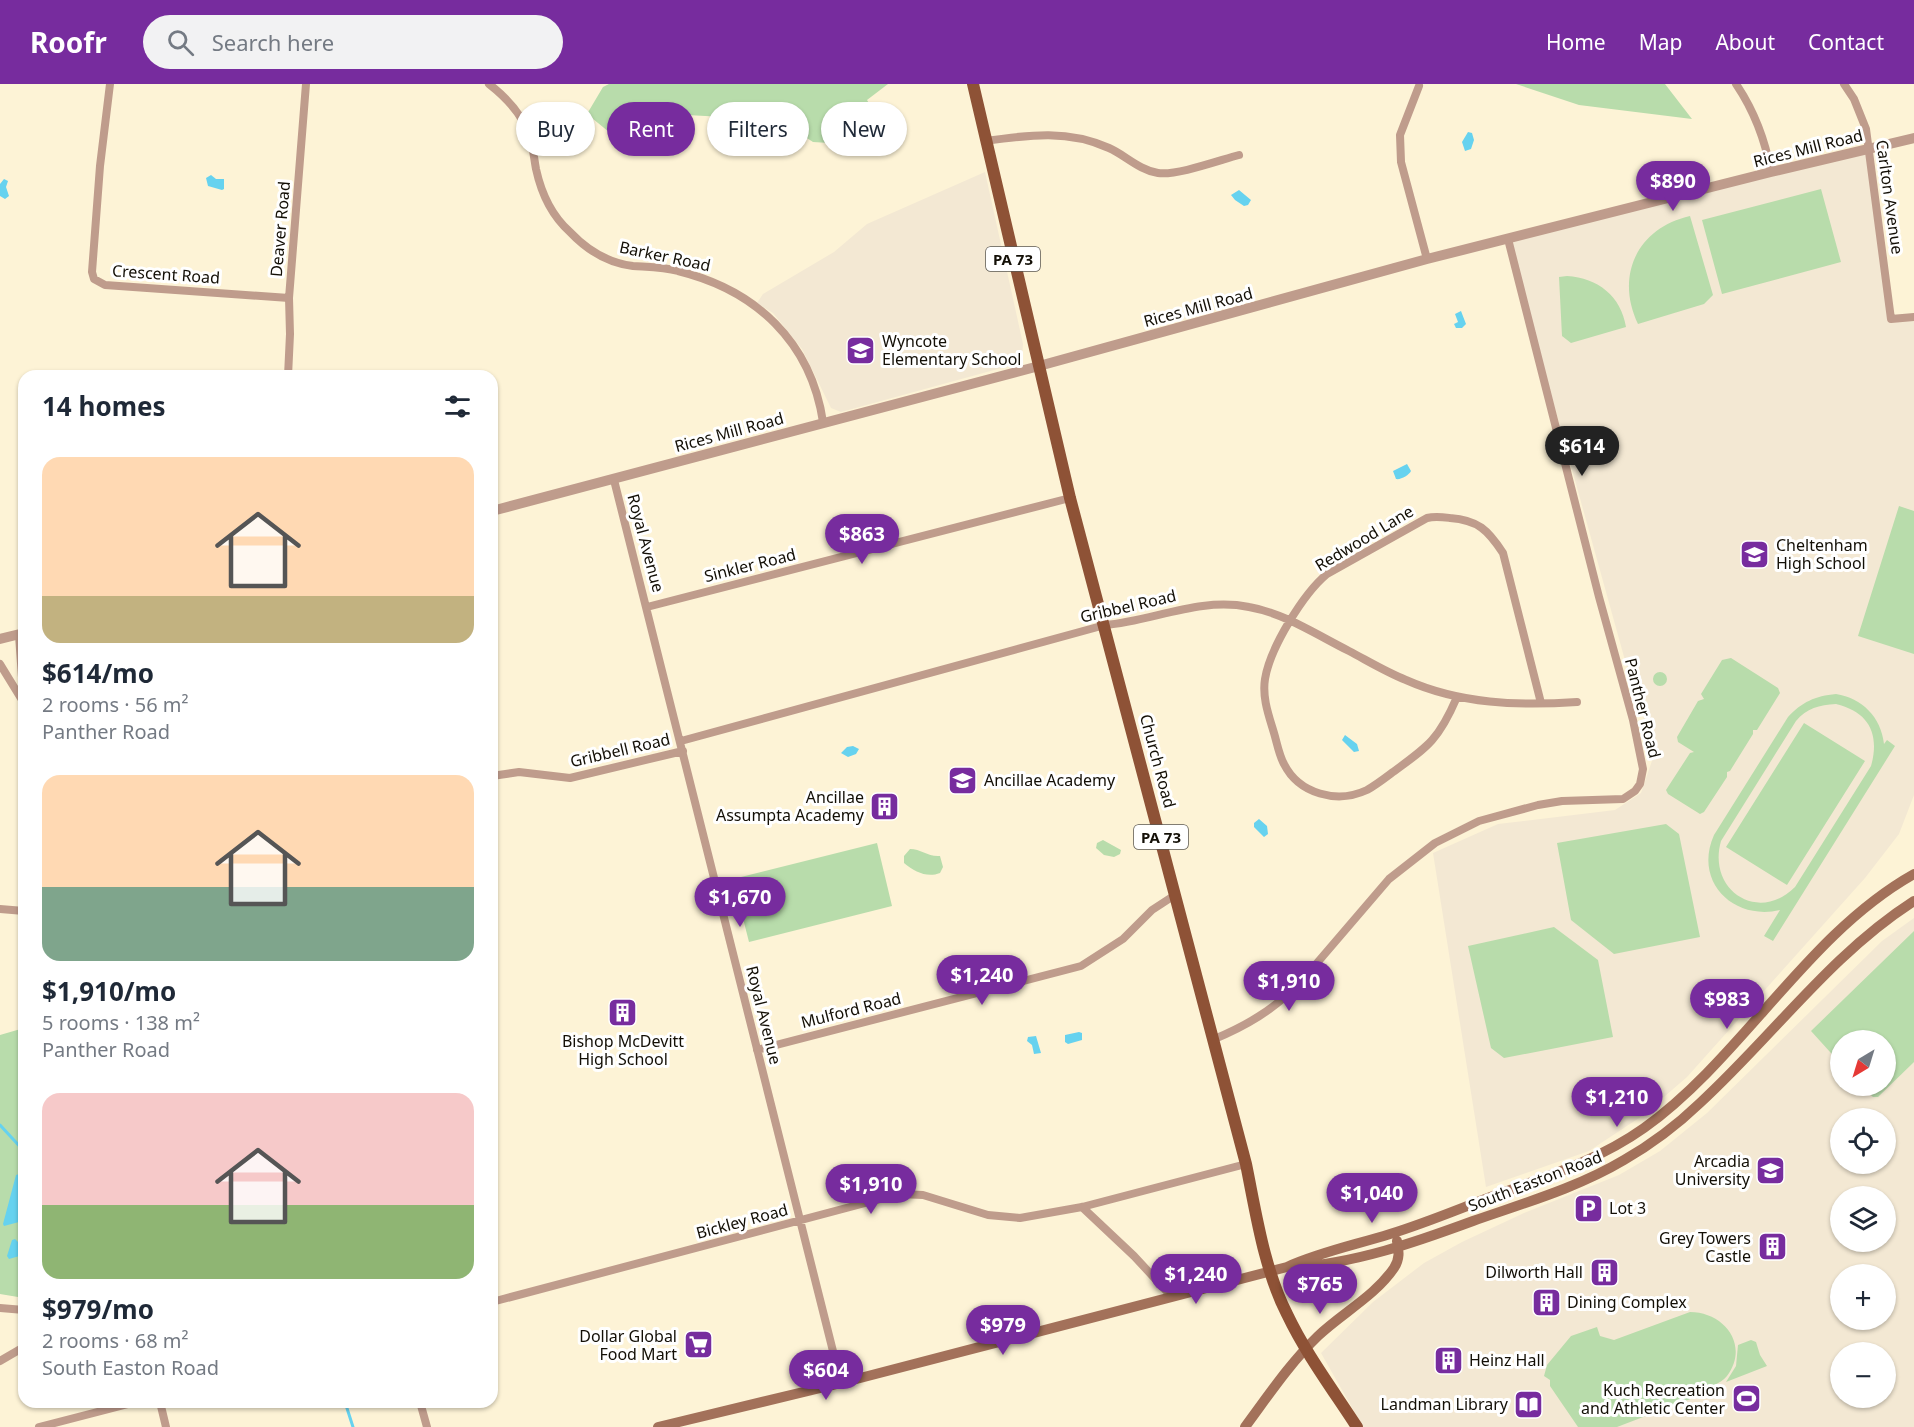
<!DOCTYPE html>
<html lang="en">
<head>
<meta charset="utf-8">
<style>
  :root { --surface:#fff; --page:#f2f2f3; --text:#1f2937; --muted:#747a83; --accent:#772c9e }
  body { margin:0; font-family:"Noto Sans",sans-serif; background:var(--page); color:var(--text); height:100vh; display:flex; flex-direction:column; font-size:22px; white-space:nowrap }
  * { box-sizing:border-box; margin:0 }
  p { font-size:20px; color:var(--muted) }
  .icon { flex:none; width:33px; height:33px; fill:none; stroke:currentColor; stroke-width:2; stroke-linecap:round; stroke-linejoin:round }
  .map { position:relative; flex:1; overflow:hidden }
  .sheet { position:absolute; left:18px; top:286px; width:480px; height:1038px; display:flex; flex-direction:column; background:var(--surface); border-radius:18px; box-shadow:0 2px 4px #0004 }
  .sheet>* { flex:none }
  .guide { position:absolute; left:516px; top:18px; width:570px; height:54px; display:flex; gap:12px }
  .needle { width:39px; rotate:218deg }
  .controls { position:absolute; left:1830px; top:946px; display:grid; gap:12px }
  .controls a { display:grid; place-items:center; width:66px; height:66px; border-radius:50%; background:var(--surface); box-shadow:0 2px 4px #0004; font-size:30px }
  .price { position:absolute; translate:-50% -51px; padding:0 14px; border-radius:21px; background:var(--accent); color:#fff; font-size:20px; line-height:39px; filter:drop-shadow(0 2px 3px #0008) }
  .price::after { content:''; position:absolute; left:50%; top:36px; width:18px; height:14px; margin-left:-9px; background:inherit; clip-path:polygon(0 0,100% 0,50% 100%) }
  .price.current { background:#222; color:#fff }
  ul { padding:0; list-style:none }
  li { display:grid; align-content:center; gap:12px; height:318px; padding:0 24px }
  li span { display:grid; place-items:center; height:186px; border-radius:18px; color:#555 }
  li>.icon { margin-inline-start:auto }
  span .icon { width:108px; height:108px; fill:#fffc; stroke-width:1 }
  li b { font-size:26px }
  h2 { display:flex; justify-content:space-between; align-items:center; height:72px; padding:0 24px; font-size:26px }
  .chip { padding:0 21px; border-radius:27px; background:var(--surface); box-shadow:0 2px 4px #0004; font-size:21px; line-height:54px }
  .chip.current { background:var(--accent); color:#fff }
  header { display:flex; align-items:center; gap:36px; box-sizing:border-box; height:84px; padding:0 30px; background:var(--accent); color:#fff }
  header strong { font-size:28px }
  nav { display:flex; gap:33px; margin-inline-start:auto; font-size:21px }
  .search { width:420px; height:54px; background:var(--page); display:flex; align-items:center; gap:15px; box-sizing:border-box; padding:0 21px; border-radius:33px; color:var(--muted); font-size:22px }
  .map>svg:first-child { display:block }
  .education { fill:#f3e8d3; fill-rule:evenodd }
  .green { fill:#b8dcab; fill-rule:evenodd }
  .water { fill:#66d2ef }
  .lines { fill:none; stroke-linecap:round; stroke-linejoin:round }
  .stream { stroke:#66d2ef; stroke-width:3 }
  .minor { stroke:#bf9c8c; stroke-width:8 }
  .tertiary { stroke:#bf9c8c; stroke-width:10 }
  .secondary { stroke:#a3715a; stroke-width:10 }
  .primary { stroke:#8e5236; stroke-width:12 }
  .labels { text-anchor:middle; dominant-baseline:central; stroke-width:6; stroke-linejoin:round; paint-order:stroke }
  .shield { fill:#fff; stroke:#5a5751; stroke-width:1.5 }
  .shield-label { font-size:15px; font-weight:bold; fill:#130f06 }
  .street-label { font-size:16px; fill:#130f06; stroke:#fff }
  .poi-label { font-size:16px; fill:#130f06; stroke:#fff; text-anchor:end }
</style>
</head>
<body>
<header>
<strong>Roofr</strong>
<div class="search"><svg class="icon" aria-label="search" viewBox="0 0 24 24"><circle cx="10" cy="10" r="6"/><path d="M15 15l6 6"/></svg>Search here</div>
<nav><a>Home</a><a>Map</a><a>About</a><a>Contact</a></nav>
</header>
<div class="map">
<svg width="1914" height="1343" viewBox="0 0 1914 1343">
  <rect width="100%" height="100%" fill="#fdf3d6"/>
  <path class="education" d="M1868 64 1891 235 1914 233V711L1899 750 1865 794 1687 993 1642 1032 1589 1067 1486 1103 1433 769 1498 740 1615 726 1641 709 1655 668 1631 598 1508 155Z
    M985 88 1023 260 1022 273 1016 280 841 328 831 324 802 265 773 229 757 219 763 210 834 168 867 140Z
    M1914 834V1343H1363L1321 1269 1373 1218 1424 1179 1462 1158 1524 1129 1619 1091 1660 1067 1707 1029 1882 857ZM1840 957H1886V1002H1840ZM1840 1035H1886V1080H1840ZM1840 1113H1886V1158H1840ZM1840 1191H1886V1236H1840ZM1840 1269H1886V1314H1840Z"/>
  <path class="green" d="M609 0H888L867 16 895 63 813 58 779 36 687 31 661 62 620 57 587 30 603 3Z
    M1516 0H1665L1692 35 1579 21Z
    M1821 105 1841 178 1722 210 1702 136Z
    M1690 132 1713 211 1704 220 1638 240C1615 192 1637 144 1690 132Z
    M1567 192C1598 194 1621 212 1626 243L1571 259 1562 252 1559 193Z
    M1899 422 1914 427V570L1858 552Z
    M1731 574 1778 604 1780 609 1757 646H1753V650L1730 687 1727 688V693L1704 728 1700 730 1668 710 1666 706 1690 669 1694 668 1678 658 1677 653 1698 617 1704 615 1701 610 1722 576Z
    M1653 595a7 7 0 1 1 14 0a7 7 0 1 1-14 0Z
    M1836 610C1862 614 1881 633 1884 660L1887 656 1895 662 1773 857 1764 852 1780 826C1734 837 1693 798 1714 751L1788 633C1802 618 1815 612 1836 610ZM1836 620C1869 628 1880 650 1871 682L1795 803C1758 840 1707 806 1721 757L1796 637C1807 624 1819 621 1836 620Z
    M1804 639 1865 677 1787 801 1726 763Z
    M1666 740 1679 750 1700 853 1614 870 1571 836 1557 759Z
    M1103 756 1121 766 1120 770 1114 773 1104 771 1096 764 1097 759Z
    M877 759 892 822 749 858 733 795Z
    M910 765C921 765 928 773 940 772L943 783 940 789C927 794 915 788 904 779V772Z
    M1554 843 1598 876 1613 953 1504 974 1491 964 1468 862Z
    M1914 847V978L1878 1013H1873L1862 1002H1886V957H1840V979L1811 947Z
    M24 944V1214L0 1210V951Z
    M1690 1228C1724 1228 1750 1261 1727 1292 1720 1301 1707 1302 1701 1311L1617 1343H1578L1550 1302V1296L1544 1292 1547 1281 1571 1252 1597 1243 1600 1252 1614 1256Z
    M1751 1256 1756 1258 1760 1271 1767 1282 1726 1298 1736 1282 1738 1261Z"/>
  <path class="water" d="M1468 48 1472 49 1474 56 1471 65 1465 67 1462 58Z
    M211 91 216 95H224V105L222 106 208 102 206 94Z
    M4 95 8 97 6 103 9 112 5 115 0 112V100Z
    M1239 106 1251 116 1248 121 1244 122 1235 116 1231 111Z
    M1461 227 1466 240 1462 244H1456L1454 240 1458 238 1455 230Z
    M1407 380 1411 387C1409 391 1401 396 1396 395L1393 387Z
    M1345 651 1357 660 1359 667 1354 668 1342 656Z
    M853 662 859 665 856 670 848 673 841 669 847 663Z
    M1259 735 1267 742 1268 750 1264 753 1254 743V739Z
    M1079 948 1082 949V956L1068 960 1065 958V951Z
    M1036 952 1041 969 1034 970 1032 961 1027 957 1028 953Z
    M19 1090 24 1096V1131L21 1130 19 1138 4 1142 3 1140 16 1091Z
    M15 1155 24 1164 23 1171 9 1175 7 1172 12 1156Z"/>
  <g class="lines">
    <path class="stream" d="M0 1041 24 1067
      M345 1318 353 1343"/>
    <path class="minor" d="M110 0 100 82 92 188 94 195 105 201 289 214
      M489 0C507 14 523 31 530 53 533 63 534 74 536 85 541 108 552 132 570 148 587 166 608 179 633 182 648 183 664 183 678 187 756 206 811 258 823 338
      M1736 0C1755 28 1765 55 1771 88
      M1844 0 1854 15 1866 45 1891 235 1914 233
      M1419 2 1400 51 1401 78 1427 175
      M985 57C1028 51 1068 45 1109 64 1125 71 1139 86 1158 89 1176 92 1220 76 1239 71
      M288 292 290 250 289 214 306 0
      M614 396 841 1299
      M647 523 1070 414
      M19 551 24 622
      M0 580 22 616
      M1457 613C1439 655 1429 662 1393 688 1385 694 1376 701 1367 706 1337 720 1299 710 1284 680 1279 671 1277 659 1274 649 1269 632 1262 614 1265 595 1270 564 1303 510 1327 490L1427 434C1435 432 1442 433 1450 434 1478 436 1488 446 1503 469L1541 619
      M681 657 1105 541C1153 537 1199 513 1249 523 1284 529 1317 551 1349 567 1368 577 1386 588 1406 596 1460 620 1518 622 1577 618
      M492 692 519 688 570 694 683 667
      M0 825 24 827
      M1212 956C1246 942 1273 926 1299 900L1389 795 1435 759 1479 737 1538 721 1562 717 1623 715 1635 707 1640 700 1643 685 1633 636 1599 513 1508 155
      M757 966 1081 882 1123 855 1152 826 1175 811
      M1082 1123 1134 1172 1172 1213
      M492 1218 899 1110 923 1111 988 1131 1020 1134 1082 1123 1246 1080
      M0 1224 24 1226
      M0 1277 24 1263
      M160 1318 166 1343
      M420 1318 427 1343
      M39 1343 136 1318"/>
    <path class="tertiary" d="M492 427 1039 282 1427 175 1771 88 1914 54
      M0 555 24 549"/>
    <path class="secondary" d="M1293 1183C1354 1180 1416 1158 1473 1137 1524 1119 1577 1104 1624 1076 1652 1060 1677 1041 1700 1019 1772 953 1831 870 1914 817
      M658 1343 841 1299 1287 1183C1320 1168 1355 1161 1390 1150 1426 1139 1461 1124 1496 1111 1548 1092 1599 1076 1644 1044 1743 973 1807 850 1914 790
      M1245 1343C1268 1312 1290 1279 1318 1252 1342 1229 1375 1212 1394 1184 1400 1175 1399 1167 1397 1157"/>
    <path class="primary" d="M973 0 1070 414 1246 1080C1256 1129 1264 1185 1287 1230 1306 1270 1333 1306 1357 1343"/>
  </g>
  <defs>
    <symbol id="school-square" viewBox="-11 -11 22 22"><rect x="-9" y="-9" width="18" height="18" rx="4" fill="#772c9e" stroke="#fff"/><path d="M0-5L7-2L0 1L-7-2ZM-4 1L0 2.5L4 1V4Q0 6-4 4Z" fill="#fff"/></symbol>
    <symbol id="building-square" viewBox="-11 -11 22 22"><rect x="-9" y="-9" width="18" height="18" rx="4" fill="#772c9e" stroke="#fff"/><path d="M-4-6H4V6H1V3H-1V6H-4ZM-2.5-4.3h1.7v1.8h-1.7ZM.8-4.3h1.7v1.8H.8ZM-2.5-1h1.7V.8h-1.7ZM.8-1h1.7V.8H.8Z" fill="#fff"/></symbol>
    <symbol id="university-square" viewBox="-11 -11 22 22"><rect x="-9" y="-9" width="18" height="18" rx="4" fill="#772c9e" stroke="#fff"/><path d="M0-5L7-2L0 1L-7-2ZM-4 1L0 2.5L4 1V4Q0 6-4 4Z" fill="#fff"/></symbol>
    <symbol id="parking-square" viewBox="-11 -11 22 22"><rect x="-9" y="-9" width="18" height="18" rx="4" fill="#772c9e" stroke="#fff"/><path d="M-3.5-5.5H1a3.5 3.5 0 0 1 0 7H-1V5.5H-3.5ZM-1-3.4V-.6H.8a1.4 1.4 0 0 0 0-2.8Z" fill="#fff"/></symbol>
    <symbol id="supermarket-square" viewBox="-11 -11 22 22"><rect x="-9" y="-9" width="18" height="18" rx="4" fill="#772c9e" stroke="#fff"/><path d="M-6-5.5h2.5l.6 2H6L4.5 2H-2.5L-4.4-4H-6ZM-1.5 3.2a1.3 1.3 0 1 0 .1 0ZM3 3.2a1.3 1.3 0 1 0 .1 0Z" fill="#fff"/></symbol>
    <symbol id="stadium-square" viewBox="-11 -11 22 22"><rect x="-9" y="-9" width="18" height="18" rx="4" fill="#772c9e" stroke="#fff"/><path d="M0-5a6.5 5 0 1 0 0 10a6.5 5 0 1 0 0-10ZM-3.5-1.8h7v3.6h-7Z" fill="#fff"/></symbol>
    <symbol id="library-square" viewBox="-11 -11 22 22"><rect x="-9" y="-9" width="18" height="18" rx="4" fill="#772c9e" stroke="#fff"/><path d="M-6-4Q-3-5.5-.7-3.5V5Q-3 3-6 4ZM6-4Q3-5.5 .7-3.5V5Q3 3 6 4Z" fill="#fff"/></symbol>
  </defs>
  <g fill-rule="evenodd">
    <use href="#school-square" x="844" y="250" width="33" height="33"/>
    <use href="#school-square" x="1738" y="454" width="33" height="33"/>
    <use href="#school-square" x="946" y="680" width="33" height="33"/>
    <use href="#building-square" x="868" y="706" width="33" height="33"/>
    <use href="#building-square" x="606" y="912" width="33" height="33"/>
    <use href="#university-square" x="1754" y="1070" width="33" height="33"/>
    <use href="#parking-square" x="1572" y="1108" width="33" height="33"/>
    <use href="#building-square" x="1756" y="1146" width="33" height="33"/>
    <use href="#building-square" x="1588" y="1172" width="33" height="33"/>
    <use href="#building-square" x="1530" y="1202" width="33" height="33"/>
    <use href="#supermarket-square" x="682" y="1244" width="33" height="33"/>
    <use href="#building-square" x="1432" y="1260" width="33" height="33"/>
    <use href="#stadium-square" x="1730" y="1298" width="33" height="33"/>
    <use href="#library-square" x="1512" y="1304" width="33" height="33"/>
  </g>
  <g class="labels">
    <g class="shield">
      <rect x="986" y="163" width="54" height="24" rx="4.5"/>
      <rect x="1134" y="741" width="54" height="24" rx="4.5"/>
    </g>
    <g class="shield-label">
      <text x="1013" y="175">PA 73</text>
      <text x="1161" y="753">PA 73</text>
    </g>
    <g class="street-label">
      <text transform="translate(1808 64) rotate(-14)">Rices Mill Road</text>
      <text transform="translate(1890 113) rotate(82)">Carlton Avenue</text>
      <text transform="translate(280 145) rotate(-85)">Deaver Road</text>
      <text transform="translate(665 172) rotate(12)">Barker Road</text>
      <text transform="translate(166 190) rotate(4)">Crescent Road</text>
      <text transform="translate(1198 223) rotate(-15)">Rices Mill Road</text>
      <text transform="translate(729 348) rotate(-15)">Rices Mill Road</text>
      <text transform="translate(1364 454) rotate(-31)">Redwood Lane</text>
      <text transform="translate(646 459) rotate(75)">Royal Avenue</text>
      <text transform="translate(750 481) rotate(-14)">Sinkler Road</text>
      <text transform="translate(1128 522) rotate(-13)">Gribbel Road</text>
      <text transform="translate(1643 624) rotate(76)">Panther Road</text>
      <text transform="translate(620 666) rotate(-13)">Gribbell Road</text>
      <text transform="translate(1158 677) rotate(75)">Church Road</text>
      <text transform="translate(851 926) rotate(-14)">Mulford Road</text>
      <text transform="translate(764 931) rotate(76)">Royal Avenue</text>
      <text transform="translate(1535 1097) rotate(-21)">South Easton Road</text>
      <text transform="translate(742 1137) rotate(-15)">Bickley Road</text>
    </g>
    <g class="poi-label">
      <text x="882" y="257" text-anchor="start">Wyncote<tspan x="882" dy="18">Elementary School</tspan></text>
      <text x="1776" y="461" text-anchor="start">Cheltenham<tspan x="1776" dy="18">High School</tspan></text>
      <text x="984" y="696" text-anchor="start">Ancillae Academy</text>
      <text x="864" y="713">Ancillae<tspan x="864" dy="18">Assumpta Academy</tspan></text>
      <text x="623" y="957" text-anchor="middle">Bishop McDevitt<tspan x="623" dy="18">High School</tspan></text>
      <text x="1750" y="1077">Arcadia<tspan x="1750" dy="18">University</tspan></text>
      <text x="1609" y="1124" text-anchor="start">Lot 3</text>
      <text x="1751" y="1154">Grey Towers<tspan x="1751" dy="18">Castle</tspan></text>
      <text x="1583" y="1188">Dilworth Hall</text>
      <text x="1567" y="1218" text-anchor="start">Dining Complex</text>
      <text x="677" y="1252">Dollar Global<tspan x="677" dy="18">Food Mart</tspan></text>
      <text x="1469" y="1276" text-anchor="start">Heinz Hall</text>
      <text x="1725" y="1306">Kuch Recreation<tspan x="1725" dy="18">and Athletic Center</tspan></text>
      <text x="1508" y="1320">Landman Library</text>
    </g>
  </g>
</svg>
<div class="controls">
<a><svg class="needle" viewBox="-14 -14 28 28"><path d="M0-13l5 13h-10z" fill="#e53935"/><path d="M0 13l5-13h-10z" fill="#747a83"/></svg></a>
<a><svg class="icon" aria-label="locate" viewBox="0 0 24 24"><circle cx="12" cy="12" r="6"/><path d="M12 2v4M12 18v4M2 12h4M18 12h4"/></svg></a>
<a><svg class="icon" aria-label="layers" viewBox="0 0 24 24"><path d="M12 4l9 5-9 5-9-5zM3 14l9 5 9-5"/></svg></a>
<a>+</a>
<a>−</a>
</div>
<b class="price" style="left:1673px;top:128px">$890</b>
<b class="price current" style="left:1582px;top:393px">$614</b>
<b class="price" style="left:862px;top:481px">$863</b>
<b class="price" style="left:740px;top:844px">$1,670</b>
<b class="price" style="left:982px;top:922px">$1,240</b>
<b class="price" style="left:1289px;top:928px">$1,910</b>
<b class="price" style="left:1727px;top:946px">$983</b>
<b class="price" style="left:1617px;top:1044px">$1,210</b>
<b class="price" style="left:871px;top:1131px">$1,910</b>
<b class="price" style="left:1372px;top:1140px">$1,040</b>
<b class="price" style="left:1196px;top:1221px">$1,240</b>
<b class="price" style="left:1320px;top:1231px">$765</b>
<b class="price" style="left:1003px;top:1272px">$979</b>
<b class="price" style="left:826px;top:1317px">$604</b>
<div class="guide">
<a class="chip">Buy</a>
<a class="chip current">Rent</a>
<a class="chip">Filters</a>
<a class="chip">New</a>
</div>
<section class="sheet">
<h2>14 homes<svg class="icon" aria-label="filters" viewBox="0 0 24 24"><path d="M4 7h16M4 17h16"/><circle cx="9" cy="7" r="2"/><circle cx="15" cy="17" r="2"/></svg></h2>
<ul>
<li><span style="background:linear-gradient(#ffd9b3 75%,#c2b280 0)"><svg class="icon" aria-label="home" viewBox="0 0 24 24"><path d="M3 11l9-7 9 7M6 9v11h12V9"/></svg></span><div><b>$614/mo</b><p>2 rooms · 56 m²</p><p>Panther Road</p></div></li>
<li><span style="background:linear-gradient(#ffd9b3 60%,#7fa58c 0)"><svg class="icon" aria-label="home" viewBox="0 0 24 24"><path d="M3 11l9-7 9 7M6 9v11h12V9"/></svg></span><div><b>$1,910/mo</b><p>5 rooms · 138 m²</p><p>Panther Road</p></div></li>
<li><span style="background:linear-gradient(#f6c9c9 60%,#8fb573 0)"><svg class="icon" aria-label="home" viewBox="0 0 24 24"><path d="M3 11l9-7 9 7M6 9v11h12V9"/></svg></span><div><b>$979/mo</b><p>2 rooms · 68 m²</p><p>South Easton Road</p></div></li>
</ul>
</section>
</div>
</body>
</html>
